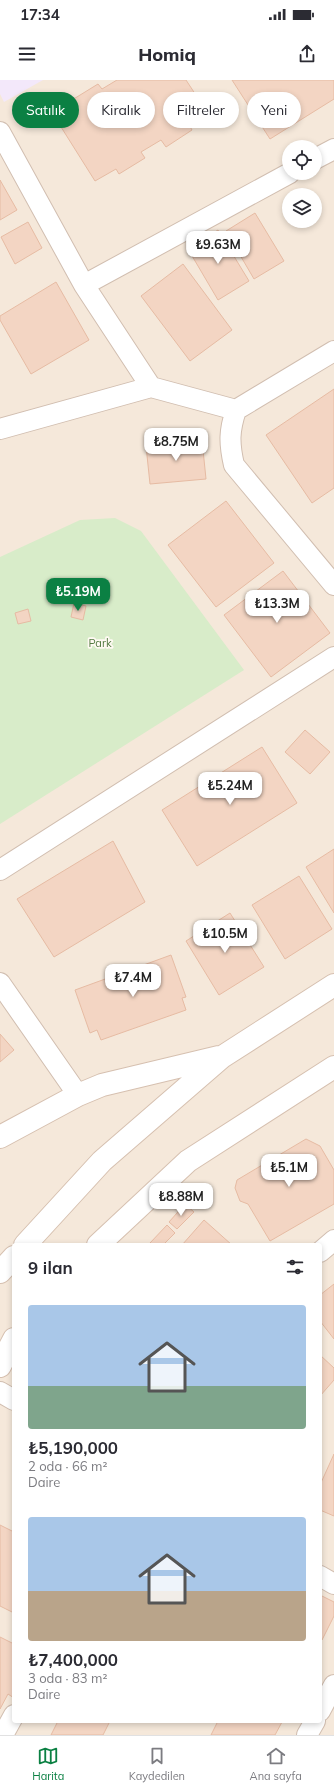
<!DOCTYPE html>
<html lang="tr">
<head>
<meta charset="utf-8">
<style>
  :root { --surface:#fff; --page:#f7f7f7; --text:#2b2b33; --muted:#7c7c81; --line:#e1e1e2; --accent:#0b8043 }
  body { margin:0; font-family:Mulish,sans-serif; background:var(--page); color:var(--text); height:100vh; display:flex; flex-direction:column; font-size:15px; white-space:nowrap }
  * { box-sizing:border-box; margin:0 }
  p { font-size:13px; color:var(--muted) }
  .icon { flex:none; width:22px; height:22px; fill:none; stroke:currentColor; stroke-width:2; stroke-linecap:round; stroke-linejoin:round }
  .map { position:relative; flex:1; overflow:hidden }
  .side { position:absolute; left:12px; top:1163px; width:310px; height:480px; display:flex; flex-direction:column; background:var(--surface); border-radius:4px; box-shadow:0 2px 6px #0003 }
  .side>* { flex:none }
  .guide { position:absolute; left:12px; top:12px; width:310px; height:36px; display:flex; gap:8px }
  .tools { position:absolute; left:282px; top:60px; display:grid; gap:8px }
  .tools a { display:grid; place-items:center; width:40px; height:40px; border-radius:50%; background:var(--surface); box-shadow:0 2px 6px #0003; font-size:20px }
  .price { position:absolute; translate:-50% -34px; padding:0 9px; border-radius:8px; background:#fff; color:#222; font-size:13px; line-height:26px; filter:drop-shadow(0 1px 2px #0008) }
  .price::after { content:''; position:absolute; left:50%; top:24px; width:12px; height:9px; margin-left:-6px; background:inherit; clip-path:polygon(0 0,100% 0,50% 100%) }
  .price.current { background:var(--accent); color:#fff }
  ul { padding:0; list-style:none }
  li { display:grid; align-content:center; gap:8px; height:212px; padding:0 16px }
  li span { display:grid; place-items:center; height:124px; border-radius:4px; color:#555 }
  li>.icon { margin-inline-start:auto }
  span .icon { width:72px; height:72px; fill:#fffc; stroke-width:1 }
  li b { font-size:17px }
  h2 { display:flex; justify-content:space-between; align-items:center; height:48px; padding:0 16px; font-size:17px }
  .chip { padding:0 14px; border-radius:18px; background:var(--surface); box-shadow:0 2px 6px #0003; font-size:14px; line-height:36px }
  .chip.current { background:var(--accent); color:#fff }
  .status { display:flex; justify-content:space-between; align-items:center; height:28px; padding:0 20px; background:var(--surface); direction:ltr }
  .status svg { height:11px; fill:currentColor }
  header { display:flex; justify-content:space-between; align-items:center; height:52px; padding:0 16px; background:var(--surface); font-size:18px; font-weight:800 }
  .tabs { display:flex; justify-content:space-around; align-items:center; height:56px; border-top:1px solid var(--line); background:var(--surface); font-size:11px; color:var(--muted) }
  .tabs a { display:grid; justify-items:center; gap:2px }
  .tabs .current { color:var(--accent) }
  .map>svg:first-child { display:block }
  .residential { fill:#f5e8da; fill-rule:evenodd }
  .education { fill:#f3e8fa }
  .green { fill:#d8ecc9 }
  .building { fill:#f3d5c3; stroke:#e6bba3 }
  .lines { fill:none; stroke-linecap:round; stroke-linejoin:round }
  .street-casing { stroke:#d1beb0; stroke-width:22 }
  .secondary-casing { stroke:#d6c0b0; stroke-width:24 }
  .street { stroke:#fff; stroke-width:20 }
  .secondary { stroke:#fff; stroke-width:22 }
  .labels { text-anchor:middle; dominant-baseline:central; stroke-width:3.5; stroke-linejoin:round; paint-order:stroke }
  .park-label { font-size:11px; fill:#537a41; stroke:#fffaf3 }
</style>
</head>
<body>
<div class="status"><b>17:34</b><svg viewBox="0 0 49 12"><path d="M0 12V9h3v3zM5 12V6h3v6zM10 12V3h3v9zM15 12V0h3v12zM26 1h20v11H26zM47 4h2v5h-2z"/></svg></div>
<header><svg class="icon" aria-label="menu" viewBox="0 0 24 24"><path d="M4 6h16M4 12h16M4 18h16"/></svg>Homiq<svg class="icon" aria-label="share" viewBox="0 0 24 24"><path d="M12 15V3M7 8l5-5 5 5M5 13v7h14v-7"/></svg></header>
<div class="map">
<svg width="334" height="1655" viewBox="0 0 334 1655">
  <rect width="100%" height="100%" fill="#fdf6ec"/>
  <path class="residential" d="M0 0H334V1655H0ZM289 67H315V93H289ZM289 115H315V141H289ZM14 1165H320V1641H14Z"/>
  <path class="education" d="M0 0H43L4 22 0 14Z"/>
  <path class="green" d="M115 438 141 451 244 590 0 744V477L80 440Z"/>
  <path class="building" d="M117 0H186L207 32 188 43 192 50 166 67 161 60 141 72 145 78 119 94 116 89 95 101 56 39 77 26 72 20 98 4 102 9Z
    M232 0H334V19L270 59Z
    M0 100 17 130 0 140Z
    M255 133 284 181 254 199 226 151Z
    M28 142 42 168 15 184 1 157Z
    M218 150 249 201 218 220 188 169Z
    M183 184 232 250 190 281 141 216Z
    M56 202 89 260 31 294 0 240V236Z
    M334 309V408L312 423 266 355Z
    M202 360 206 399 150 404 146 366Z
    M226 421 274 483 216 527 168 465Z
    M283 491 330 553 271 597 224 535Z
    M74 523 86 526 83 540 71 537Z
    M28 529 31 541 18 544 15 533Z
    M305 650 330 672 310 694 285 672Z
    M262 667 297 723 197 786 162 730Z
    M113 761 145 822 54 877 17 819Z
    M334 769V833L306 787Z
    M299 796 332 849 285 879 252 825Z
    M230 833 264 887 219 915 186 861Z
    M171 875 186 917 182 918 186 930 101 960 97 950 90 953 75 910Z
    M0 954 14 970 0 982Z
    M306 1059 320 1066 334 1090V1124L270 1161 248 1124 240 1121 235 1108 237 1100Z
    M185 1124 194 1132 177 1149 169 1142Z
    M204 1140 232 1165H182Z
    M167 1145 175 1153 163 1165H153L150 1163Z
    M334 1204V1259L320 1241V1215Z
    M320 1275 334 1288V1300L320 1316Z
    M334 1374V1436L320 1430V1405Z
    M0 1445 14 1452V1533L0 1526Z
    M320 1515 334 1522V1536L322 1560 320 1558Z
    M0 1557 14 1564V1618L8 1614 0 1629Z
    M58 1641H110L103 1655H51Z
    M218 1641H280L282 1642 275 1655H211Z"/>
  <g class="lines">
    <defs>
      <path id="street" d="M0 52 84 205 151 307
        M315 79 334 69
        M84 205 290 93
        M236 330C229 351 229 363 234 385L334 505
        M0 349 151 307 236 330 334 271
        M0 790 334 577
        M0 903 78 1015
        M320 1172 334 1160
        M0 1312 14 1320
        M320 1496 334 1504
        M320 1631 334 1605
        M3 1655 14 1635
        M307 1655 315 1641"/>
      <path id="secondary" d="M0 1057 78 1015 102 1005 219 977
        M25 1165 102 1081 222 977 334 905
        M98 1165 188 1081 334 987
        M0 1192 14 1177
        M0 1286 14 1259"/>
    </defs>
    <use href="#street" class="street-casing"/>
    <use href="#secondary" class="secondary-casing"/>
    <use href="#street" class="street"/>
    <use href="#secondary" class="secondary"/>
  </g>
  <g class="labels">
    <g class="park-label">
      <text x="100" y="563">Park</text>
    </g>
  </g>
</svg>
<div class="tools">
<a><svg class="icon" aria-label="locate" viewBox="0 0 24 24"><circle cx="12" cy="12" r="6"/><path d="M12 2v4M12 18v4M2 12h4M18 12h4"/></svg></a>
<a><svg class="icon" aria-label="layers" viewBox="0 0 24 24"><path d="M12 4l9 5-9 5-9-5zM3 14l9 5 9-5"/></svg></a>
</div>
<b class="price" style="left:218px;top:185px">₺9.63M</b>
<b class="price" style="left:176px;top:382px">₺8.75M</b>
<b class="price current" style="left:78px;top:532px">₺5.19M</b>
<b class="price" style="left:277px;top:544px">₺13.3M</b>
<b class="price" style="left:230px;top:726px">₺5.24M</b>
<b class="price" style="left:225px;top:874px">₺10.5M</b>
<b class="price" style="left:133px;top:918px">₺7.4M</b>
<b class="price" style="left:289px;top:1108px">₺5.1M</b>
<b class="price" style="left:181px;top:1137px">₺8.88M</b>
<div class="guide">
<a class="chip current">Satılık</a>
<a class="chip">Kiralık</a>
<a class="chip">Filtreler</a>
<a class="chip">Yeni</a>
</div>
<section class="side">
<h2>9 ilan<svg class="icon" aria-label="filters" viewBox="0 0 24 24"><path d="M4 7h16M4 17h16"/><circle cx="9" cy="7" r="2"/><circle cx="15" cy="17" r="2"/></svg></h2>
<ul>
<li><span style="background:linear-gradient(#a9c7e8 65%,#7fa58c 0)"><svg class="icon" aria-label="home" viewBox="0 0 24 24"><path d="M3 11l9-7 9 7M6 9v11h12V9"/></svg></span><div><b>₺5,190,000</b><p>2 oda · 66 m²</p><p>Daire</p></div></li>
<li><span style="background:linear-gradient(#a9c7e8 60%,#b9a48a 0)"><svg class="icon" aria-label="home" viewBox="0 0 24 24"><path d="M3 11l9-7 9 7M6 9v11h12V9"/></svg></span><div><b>₺7,400,000</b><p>3 oda · 83 m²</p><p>Daire</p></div></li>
</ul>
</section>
</div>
<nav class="tabs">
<a class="current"><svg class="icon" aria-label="map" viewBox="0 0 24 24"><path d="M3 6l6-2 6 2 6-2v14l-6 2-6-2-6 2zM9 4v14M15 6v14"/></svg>Harita</a>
<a><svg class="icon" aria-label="saved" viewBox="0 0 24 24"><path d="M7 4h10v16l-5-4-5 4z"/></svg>Kaydedilen</a>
<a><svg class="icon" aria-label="home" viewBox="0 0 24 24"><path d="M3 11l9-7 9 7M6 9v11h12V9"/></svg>Ana sayfa</a>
</nav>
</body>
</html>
